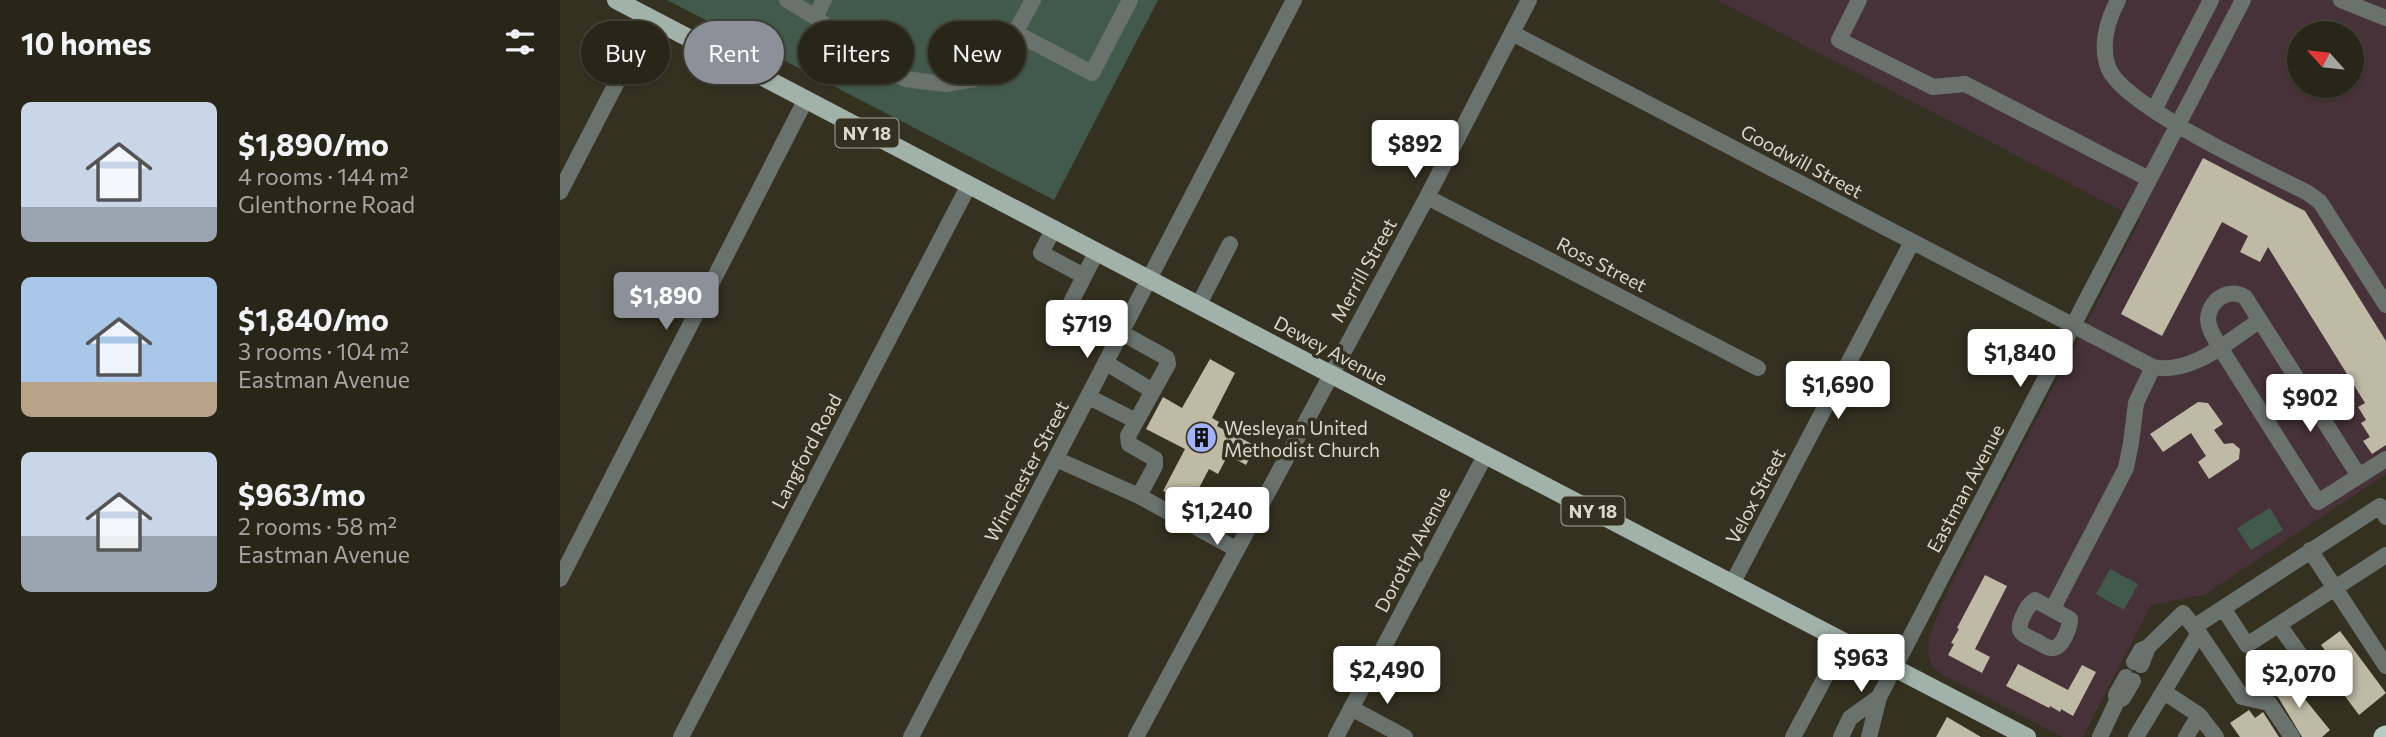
<!DOCTYPE html>
<html lang="en">
<head>
<meta charset="utf-8">
<style>
  :root { --surface:#282519; --page:#302d22; --text:#f1f3f6; --muted:#a5a5a2; --line:#444238; --accent:#8c9099 }
  body { margin:0; font-family:Commissioner,sans-serif; background:var(--page); color:var(--text); height:100vh; display:flex; flex-direction:column; font-size:26px; white-space:nowrap }
  * { box-sizing:border-box; margin:0 }
  p { font-size:23px; color:var(--muted) }
  .icon { flex:none; width:38px; height:38px; fill:none; stroke:currentColor; stroke-width:2; stroke-linecap:round; stroke-linejoin:round }
  .map { position:relative; flex:1; overflow:hidden }
  .details { display:flex; flex-direction:column; background:var(--surface); width:560px }
  .details>* { flex:none }
  .banner { position:absolute; left:21px; top:21px; width:665px; height:63px; display:flex; gap:14px }
  .needle { width:46px; rotate:297deg }
  .fabs { position:absolute; left:1727px; top:21px; display:grid; gap:14px }
  .fabs a { display:grid; place-items:center; width:77px; height:77px; border-radius:50%; background:var(--surface); box-shadow:0 2px 5px #0004,0 0 0 2px var(--line); font-size:35px }
  .price { position:absolute; translate:-50% -60px; padding:0 16px; border-radius:7px; background:#fff; color:#222; font-size:23px; line-height:46px; filter:drop-shadow(0 2px 4px #0008) }
  .price::after { content:''; position:absolute; left:50%; top:42px; width:21px; height:16px; margin-left:-10px; background:inherit; clip-path:polygon(0 0,100% 0,50% 100%) }
  .price.current { background:var(--accent); color:#fff }
  ul { padding:0; list-style:none }
  li { display:flex; align-items:center; gap:21px; height:175px; padding:0 21px }
  li span { display:grid; place-items:center; flex:none; width:196px; height:140px; border-radius:10px; color:#555 }
  li>.icon { margin-inline-start:auto }
  span .icon { width:84px; height:84px; fill:#fffc; stroke-width:1 }
  li b { font-size:30px }
  h2 { display:flex; justify-content:space-between; align-items:center; height:84px; padding:0 21px; font-size:30px }
  .tag { padding:0 24px; border-radius:32px; background:var(--surface); box-shadow:0 2px 5px #0004,0 0 0 2px var(--line); font-size:24px; line-height:63px }
  .tag.current { background:var(--accent); color:#fff }
  main { display:flex; flex:1; min-height:0 }
  .map>svg:first-child { display:block }
  .commercial { fill:#463238; fill-rule:evenodd }
  .green { fill:#425a4c }
  .building { fill:#bfbaa6 }
  .lines { fill:none; stroke-linecap:round; stroke-linejoin:round }
  .minor { stroke:#6a726e; stroke-width:16 }
  .major { stroke:#a1b2aa; stroke-width:18 }
  .highway { stroke:#b7ccc1; stroke-width:21 }
  .labels { text-anchor:middle; dominant-baseline:central; stroke-width:7; stroke-linejoin:round; paint-order:stroke }
  .shield { fill:#353121; stroke:#a9a69a; stroke-width:2 }
  .shield-label { font-size:18px; font-weight:bold; fill:#dbd8ce }
  .street-label { font-size:19px; fill:#dbd8ce; stroke:#353121 }
  .poi-label { font-size:19px; fill:#dbd8ce; stroke:#353121; text-anchor:start }
</style>
</head>
<body>
<main>
<section class="details">
<h2>10 homes<svg class="icon" aria-label="filters" viewBox="0 0 24 24"><path d="M4 7h16M4 17h16"/><circle cx="9" cy="7" r="2"/><circle cx="15" cy="17" r="2"/></svg></h2>
<ul>
<li><span style="background:linear-gradient(#c9d6e8 75%,#9aa5b1 0)"><svg class="icon" aria-label="home" viewBox="0 0 24 24"><path d="M3 11l9-7 9 7M6 9v11h12V9"/></svg></span><div><b>$1,890/mo</b><p>4 rooms · 144 m²</p><p>Glenthorne Road</p></div></li>
<li><span style="background:linear-gradient(#a9c7e8 75%,#b9a48a 0)"><svg class="icon" aria-label="home" viewBox="0 0 24 24"><path d="M3 11l9-7 9 7M6 9v11h12V9"/></svg></span><div><b>$1,840/mo</b><p>3 rooms · 104 m²</p><p>Eastman Avenue</p></div></li>
<li><span style="background:linear-gradient(#c9d6e8 60%,#9aa5b1 0)"><svg class="icon" aria-label="home" viewBox="0 0 24 24"><path d="M3 11l9-7 9 7M6 9v11h12V9"/></svg></span><div><b>$963/mo</b><p>2 rooms · 58 m²</p><p>Eastman Avenue</p></div></li>
</ul>
</section>
<div class="map">
<svg width="1826" height="737" viewBox="0 0 1826 737">
  <rect width="100%" height="100%" fill="#353121"/>
  <path class="commercial" d="M1157 0H1826V474L1644 595 1591 605 1523 737H1503L1381 674 1373 667 1369 659 1368 639 1388 590 1580 220ZM1740 33H1792V86H1740Z"/>
  <path class="green" d="M107 0H598L494 200Z
    M1710 508 1723 530 1691 550 1677 528Z
    M1550 569 1578 584 1564 610 1536 594Z"/>
  <path class="building" d="M1643 158 1745 211 1826 341V445L1812 454 1803 441 1810 437 1801 423 1806 420 1798 407 1805 403 1708 247 1700 262 1680 252 1688 236 1662 222 1602 336 1561 314Z
    M650 359 675 373 652 418 659 422 657 426 696 446 686 465 668 455 658 474 649 469 630 505 603 491 625 449 586 429 603 397 622 408Z
    M1638 402 1648 403 1663 424 1654 430 1664 444 1673 443 1680 449 1679 459 1649 479 1638 462 1646 456 1631 433 1603 452 1590 434Z
    M1425 575 1447 586 1415 649 1430 657 1422 673 1388 655 1394 644 1391 643 1399 629 1397 628Z
    M1780 631 1826 693 1799 715 1776 684 1785 677 1761 645Z
    M1458 664 1508 690 1522 665 1536 672 1513 716 1501 709 1500 712 1490 706 1489 708 1446 686Z
    M1726 676 1770 730 1762 737H1742L1718 697 1706 691Z
    M1689 710 1695 718 1703 712 1719 737H1680L1670 723Z
    M1387 717 1421 737H1376Z"/>
  <g class="lines">
    <path class="minor" d="M227 0 255 17 304 57 345 79 385 84 415 79 437 65 473 0
      M1299 0 1279 40 1373 87 1405 84 1589 179
      M1558 0C1547 21 1540 44 1548 67 1562 106 1707 172 1748 193L1760 202 1826 305
      M1781 0 1826 18
      M255 17 264 0
      M456 33 532 73 570 0
      M952 33 1593 367C1632 375 1668 341 1699 321
      M1594 110 1651 0
      M0 192 90 18
      M867 197 1198 368
      M494 228 481 253 524 276
      M639 304 670 244
      M562 333 607 358 608 364 568 436 569 444 595 459V466L579 496 676 549
      M495 334 537 251
      M546 363 593 391
      M529 397 576 421
      M496 459 579 496
      M1799 476 1758 502 1659 346C1655 338 1648 329 1648 319 1649 300 1669 287 1685 297L1799 476 1826 459
      M1750 550 1826 666
      M0 579 245 101
      M1172 584 1352 242
      M1475 600 1510 619C1510 627 1503 646 1494 648 1489 649 1483 645 1478 642 1462 634 1454 633 1464 614 1467 608 1469 604 1475 600Z
      M1493 608 1566 468 1571 443 1576 403 1593 367
      M1663 608 1687 645 1826 555
      M1719 625 1758 680
      M1634 627 1820 506 1826 517
      M1639 633 1682 697 1709 703 1732 737
      M1574 662 1581 650 1588 647 1581 665
      M1566 677 1556 695 1557 701 1563 698 1573 681
      M1604 692 1639 715 1626 737
      M791 708 845 737
      M1639 715 1656 737
      M121 737 409 185
      M351 737 734 0
      M576 737 867 197 969 0
      M776 737 926 454
      M1233 737 1284 642
      M1281 737 1290 718 1319 697
      M1309 737 1319 697 1683 0
      M1540 737 1557 701
      M1576 737 1639 633 1623 613 1588 647"/>
    <path class="major" d="M56 0C525 248 997 491 1467 737"/>
    <path class="highway" d="M1824 737 1826 736"/>
  </g>
  <defs>
    <symbol id="building-disc" viewBox="-11 -11 22 22"><circle r="9.5" fill="#a1b3fd" stroke="#353121"/><path d="M-4-6H4V6H1V3H-1V6H-4ZM-2.5-4.3h1.7v1.8h-1.7ZM.8-4.3h1.7v1.8H.8ZM-2.5-1h1.7V.8h-1.7ZM.8-1h1.7V.8H.8Z" fill="#111"/></symbol>
  </defs>
  <g fill-rule="evenodd">
    <use href="#building-disc" x="624" y="420" width="35" height="35"/>
  </g>
  <g class="labels">
    <g class="shield">
      <rect x="275.5" y="118.5" width="63" height="29" rx="5"/>
      <rect x="1001.5" y="496.5" width="63" height="29" rx="5"/>
    </g>
    <g class="shield-label">
      <text x="307" y="133">NY 18</text>
      <text x="1033" y="511">NY 18</text>
    </g>
    <g class="street-label">
      <text transform="translate(1242 161) rotate(28)">Goodwill Street</text>
      <text transform="translate(1042 264) rotate(27)">Ross Street</text>
      <text transform="translate(803 270) rotate(-61)">Merrill Street</text>
      <text transform="translate(771 350) rotate(28)">Dewey Avenue</text>
      <text transform="translate(246 451) rotate(-62)">Langford Road</text>
      <text transform="translate(466 471) rotate(-62)">Winchester Street</text>
      <text transform="translate(1405 488) rotate(-62)">Eastman Avenue</text>
      <text transform="translate(1195 496) rotate(-62)">Velox Street</text>
      <text transform="translate(852 549) rotate(-62)">Dorothy Avenue</text>
    </g>
    <g class="poi-label">
      <text x="664" y="427">Wesleyan United<tspan x="664" dy="22">Methodist Church</tspan></text>
    </g>
  </g>
</svg>
<div class="fabs">
<a><svg class="needle" viewBox="-14 -14 28 28"><path d="M0-13l5 13h-10z" fill="#e53935"/><path d="M0 13l5-13h-10z" fill="#a5a5a2"/></svg></a>
</div>
<b class="price" style="left:855px;top:180px">$892</b>
<b class="price current" style="left:106px;top:332px">$1,890</b>
<b class="price" style="left:527px;top:360px">$719</b>
<b class="price" style="left:1460px;top:389px">$1,840</b>
<b class="price" style="left:1278px;top:421px">$1,690</b>
<b class="price" style="left:1750px;top:434px">$902</b>
<b class="price" style="left:657px;top:547px">$1,240</b>
<b class="price" style="left:1301px;top:694px">$963</b>
<b class="price" style="left:827px;top:706px">$2,490</b>
<b class="price" style="left:1739px;top:710px">$2,070</b>
<div class="banner">
<a class="tag">Buy</a>
<a class="tag current">Rent</a>
<a class="tag">Filters</a>
<a class="tag">New</a>
</div>
</div>
</main>
</body>
</html>
